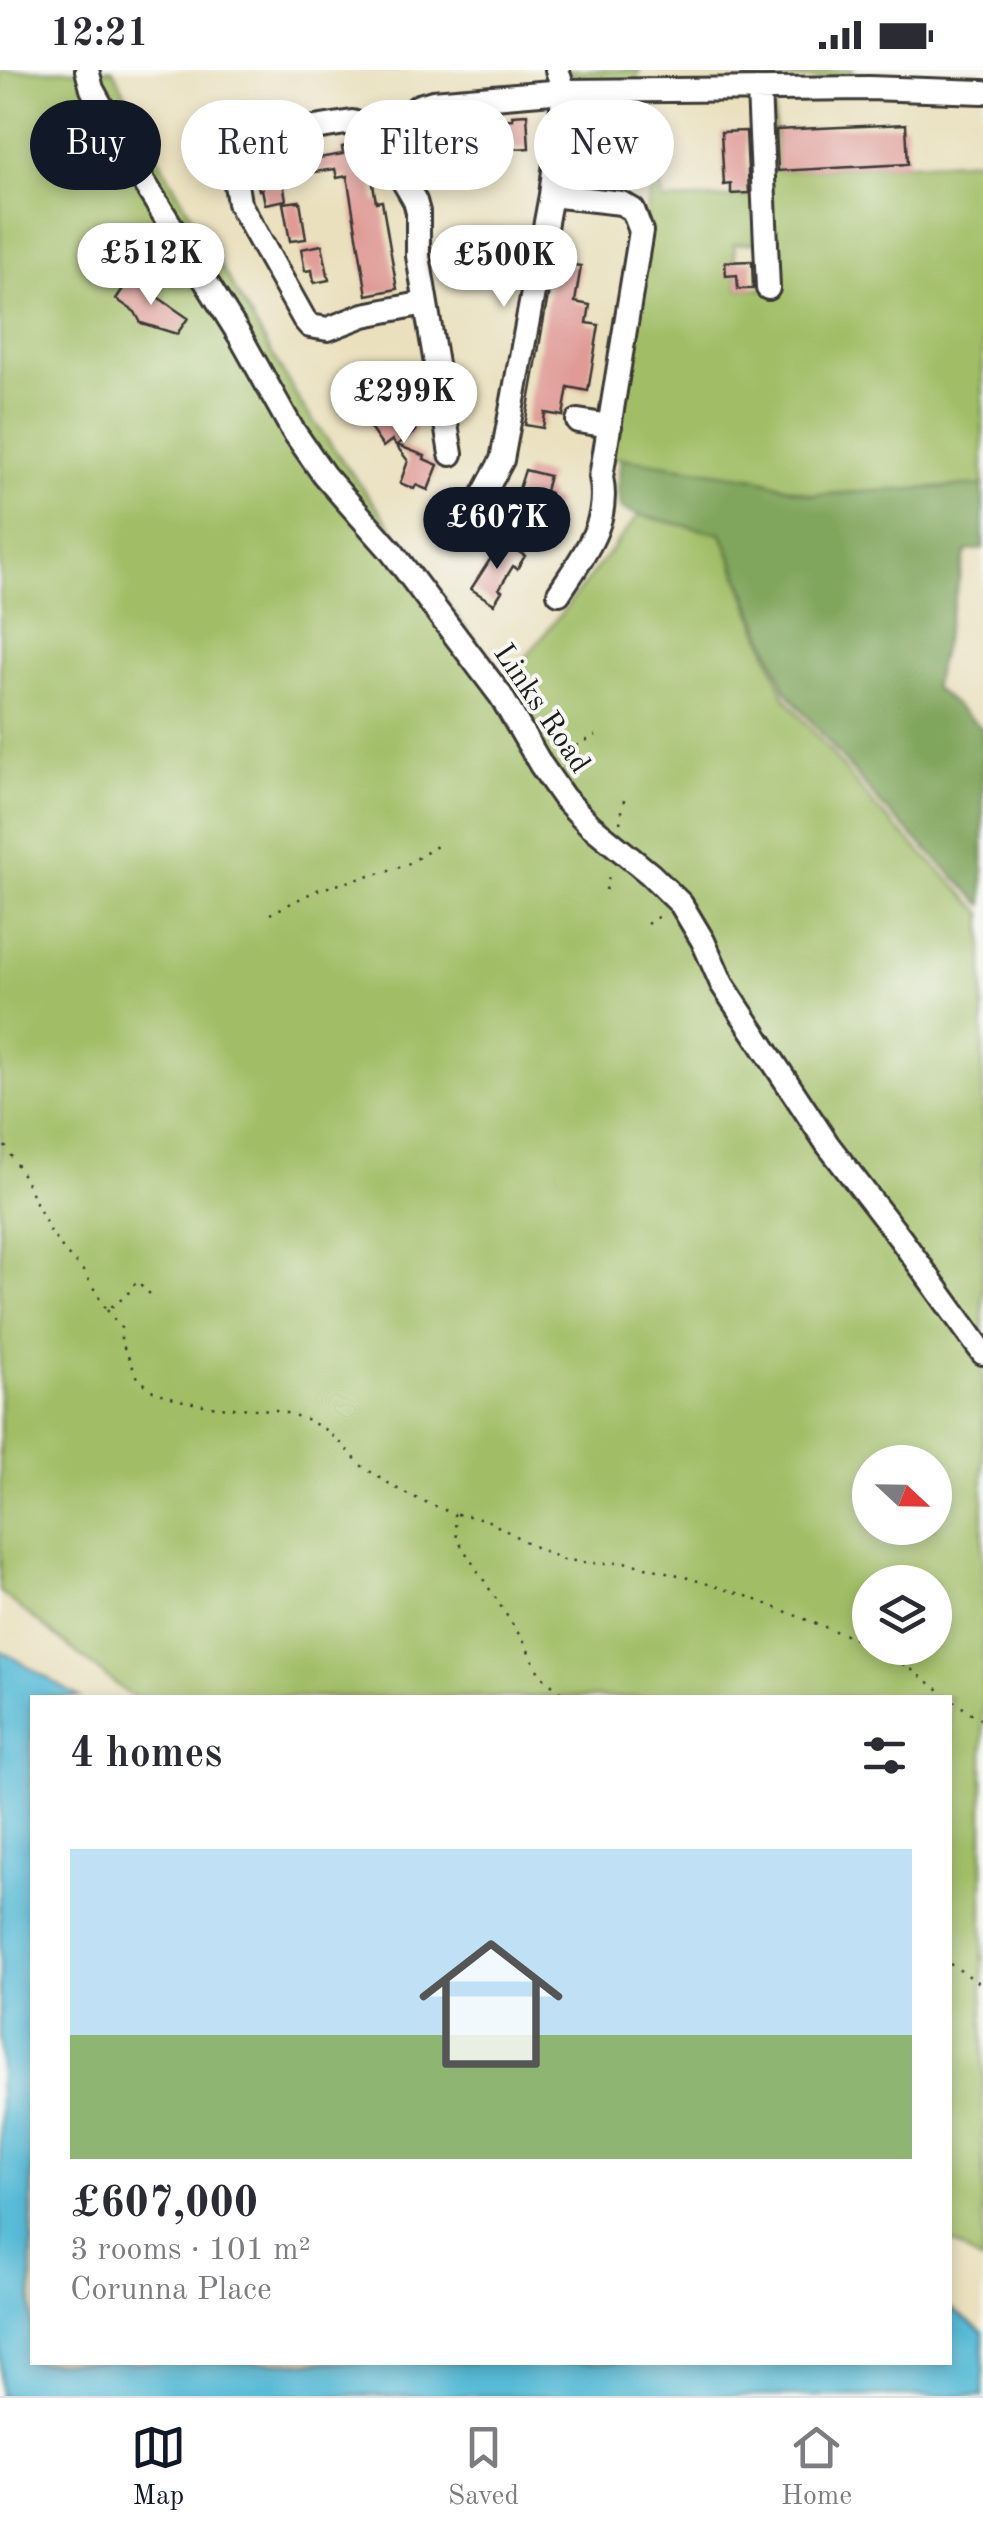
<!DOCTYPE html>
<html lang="en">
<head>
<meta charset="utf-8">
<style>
  :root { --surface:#fff; --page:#f7f7f7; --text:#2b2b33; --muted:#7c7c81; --line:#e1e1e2; --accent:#111827 }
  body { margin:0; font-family:"Old Standard TT",serif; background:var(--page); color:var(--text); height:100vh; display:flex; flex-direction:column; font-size:38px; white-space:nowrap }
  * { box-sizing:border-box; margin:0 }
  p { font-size:32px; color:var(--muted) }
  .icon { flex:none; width:55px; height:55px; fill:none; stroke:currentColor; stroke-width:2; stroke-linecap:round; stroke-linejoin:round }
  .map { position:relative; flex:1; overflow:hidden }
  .panel { position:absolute; left:30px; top:1625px; width:922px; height:670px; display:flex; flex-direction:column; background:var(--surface); border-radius:0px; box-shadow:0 5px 15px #0003 }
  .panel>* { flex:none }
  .top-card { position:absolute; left:30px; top:30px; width:925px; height:90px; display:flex; gap:20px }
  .needle { width:65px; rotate:112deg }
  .fabs { position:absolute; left:852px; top:1375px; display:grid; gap:20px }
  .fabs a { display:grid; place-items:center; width:100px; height:100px; border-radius:50%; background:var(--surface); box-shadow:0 5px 15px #0003; font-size:50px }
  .price { position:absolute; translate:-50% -85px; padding:0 22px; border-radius:35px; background:#fff; color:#222; font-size:32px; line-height:65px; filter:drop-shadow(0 2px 5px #0008) }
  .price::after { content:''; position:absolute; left:50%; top:60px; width:30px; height:22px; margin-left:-15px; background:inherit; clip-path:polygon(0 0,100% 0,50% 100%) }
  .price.selected { background:var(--accent); color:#fff }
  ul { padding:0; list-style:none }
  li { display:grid; align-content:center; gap:20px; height:530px; padding:0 40px }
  li span { display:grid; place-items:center; height:310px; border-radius:0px; color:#555 }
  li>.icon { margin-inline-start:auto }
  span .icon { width:180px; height:180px; fill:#fffc; stroke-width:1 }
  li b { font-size:42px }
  h2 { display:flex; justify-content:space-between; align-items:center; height:120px; padding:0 40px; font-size:42px }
  .chip { padding:0 35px; border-radius:45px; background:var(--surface); box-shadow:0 5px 15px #0003; font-size:35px; line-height:90px }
  .chip.selected { background:var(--accent); color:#fff }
  .status { display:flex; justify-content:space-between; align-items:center; height:70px; padding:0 50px; background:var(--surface); direction:ltr }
  .status svg { height:28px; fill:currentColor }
  .dock { display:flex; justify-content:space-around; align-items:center; height:140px; border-top:2px solid var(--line); background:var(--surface); font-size:28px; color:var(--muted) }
  .dock a { display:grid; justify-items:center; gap:5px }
  .dock .selected { color:var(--accent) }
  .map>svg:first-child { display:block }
  .green { fill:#a1be66; stroke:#5e6d41; stroke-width:2.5; fill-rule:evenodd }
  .forest { fill:#80a55b; stroke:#4e603c; stroke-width:2.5 }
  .water { fill:#58bbd7; stroke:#3a6c7a; stroke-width:2.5 }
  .building { fill:#e09b97 }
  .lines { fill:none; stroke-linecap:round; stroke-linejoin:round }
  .minor-casing { stroke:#3b3934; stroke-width:28 }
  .path { stroke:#3b3934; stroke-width:2.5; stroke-dasharray:2.5 8; stroke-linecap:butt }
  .minor { stroke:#fff; stroke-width:22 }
  .labels { text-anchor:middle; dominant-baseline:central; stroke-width:8; stroke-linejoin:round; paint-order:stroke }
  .street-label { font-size:30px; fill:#1c1c1c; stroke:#f6f6f2 }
</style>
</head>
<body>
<div class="status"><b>12:21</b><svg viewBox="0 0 49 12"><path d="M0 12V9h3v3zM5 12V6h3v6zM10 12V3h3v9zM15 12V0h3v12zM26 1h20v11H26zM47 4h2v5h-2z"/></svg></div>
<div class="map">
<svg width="983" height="2326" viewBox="0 0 983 2326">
  <rect width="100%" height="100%" fill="#f6f6f2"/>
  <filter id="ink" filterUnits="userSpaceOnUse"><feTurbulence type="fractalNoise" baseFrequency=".01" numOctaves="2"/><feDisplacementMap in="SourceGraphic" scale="20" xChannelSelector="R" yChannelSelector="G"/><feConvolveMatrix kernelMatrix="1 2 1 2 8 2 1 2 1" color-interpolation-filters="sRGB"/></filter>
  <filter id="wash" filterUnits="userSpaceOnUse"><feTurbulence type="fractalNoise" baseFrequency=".0048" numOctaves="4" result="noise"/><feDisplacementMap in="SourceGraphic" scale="40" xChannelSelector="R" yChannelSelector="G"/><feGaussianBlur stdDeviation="2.25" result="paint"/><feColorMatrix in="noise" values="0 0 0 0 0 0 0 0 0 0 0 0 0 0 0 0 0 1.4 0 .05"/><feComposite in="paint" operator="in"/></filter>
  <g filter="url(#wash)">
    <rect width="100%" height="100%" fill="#eae0bd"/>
    <path class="green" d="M0 0H113L165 100 303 337 506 613 639 445 722 464 784 626 878 740 983 843V2193L950 2171V1628L132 1627 0 1522ZM870 1392H935V1458H870ZM870 1512H935V1578H870Z
      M565 0H640L636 12 575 16Z
      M751 0H853L851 6 844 8 748 10Z
      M774 38 778 101 983 90V415L813 425 754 408 610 387 652 109H660L663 131 754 126 757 173 734 174 735 192 726 205H737L738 219 768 218 771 40Z"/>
    <path class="forest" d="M621 388 754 408 813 425 983 415V479L966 481 933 617 983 659V835L881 735 786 621 722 464 639 445 622 439 617 419Z"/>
    <path class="water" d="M0 1580 79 1627 32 1628V2292H950V2238L983 2262V2326H0Z"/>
    <g id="blocks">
      <path class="building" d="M527 44 529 78 514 79V75L470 79 469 75 441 77 442 83 413 86 410 62 452 58 451 51 466 49V53L498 50 513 49 512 45Z
        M629 53H655V75L590 78H585V73H583L582 56Z
        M906 54 908 94 778 101 776 60Z
        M746 61 749 123 731 124V114L724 115 721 62Z
        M366 72 376 132 382 131 397 219 367 225 347 106 337 108 335 99 308 103 306 90 343 84 342 77Z
        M281 101 286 130 265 134 262 119 259 120 256 105Z
        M300 131 306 169 290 171 283 133Z
        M322 175 329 210 314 213 312 200 305 201 301 179Z
        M752 191 753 219H738L737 205 726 206 725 192Z
        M554 192 581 196 575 232 590 235 587 253 599 255 588 321 568 317 563 346 545 343 543 358 525 355Z
        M130 208 188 248 177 264 141 253 135 242 116 229Z
        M394 331 416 361 397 375 425 386 424 389 438 395 428 420 416 415 414 419 400 413 408 391 392 370 383 377 370 358 379 352 374 345Z
        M525 400 549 406 545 421 550 423 549 429 557 432 552 446 514 435Z
        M502 471 525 486 517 499 513 496 499 519 502 521 494 534 471 519Z"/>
    </g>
  </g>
  <g filter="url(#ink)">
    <use href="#blocks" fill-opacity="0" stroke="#3b3934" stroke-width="2.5"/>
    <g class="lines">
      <defs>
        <path id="minor" d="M87 0 92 19 138 103 240 266 292 359 324 405 392 482 501 626 541 695 564 728 590 755 650 804 681 834 703 871 722 914 828 1075 900 1168 983 1283
          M759 20 768 218
          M386 62 352 52 247 69 234 82 233 96 239 133 304 249 310 256 328 259 364 245 425 233
          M551 125 621 133 633 140 641 161 601 407C611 453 582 487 559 523
          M578 351 610 356
          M451 384 418 186V142L415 131 391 90 386 62 419 36 433 32 564 21 869 18 983 22
          M453 467 473 444 502 390 551 125 564 21 557 0"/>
      </defs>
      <use href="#minor" class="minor-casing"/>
      <path class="path" d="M558 686 596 665
        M620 753 624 730
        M606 820 610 800
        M270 844 317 820 389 801 406 795 442 773
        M647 854 662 844
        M5 1076 21 1102 50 1161 64 1181 82 1199 107 1240 126 1226 137 1211 155 1229
        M107 1240 121 1258V1271L138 1308 153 1321 186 1332 217 1337 276 1340 306 1349 324 1359 341 1373 363 1397 404 1423 454 1444 457 1469 524 1572 540 1605 567 1628
        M457 1444 485 1449 535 1477 564 1490 604 1494 624 1492 675 1504 744 1525 870 1575
        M875 1578 911 1599 970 1643 983 1650
        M950 1894 983 1915"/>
      <use href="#minor" class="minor"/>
    </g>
  </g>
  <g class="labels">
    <g class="street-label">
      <text transform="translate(541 639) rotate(56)">Links Road</text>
    </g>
  </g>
</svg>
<div class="fabs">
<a><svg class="needle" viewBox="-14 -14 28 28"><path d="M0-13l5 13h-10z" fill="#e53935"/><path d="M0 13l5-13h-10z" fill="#7c7c81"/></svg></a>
<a><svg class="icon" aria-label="layers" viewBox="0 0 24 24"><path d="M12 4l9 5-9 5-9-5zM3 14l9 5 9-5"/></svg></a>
</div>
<b class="price" style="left:151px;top:238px">£512K</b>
<b class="price" style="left:504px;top:240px">£500K</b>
<b class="price" style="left:404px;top:376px">£299K</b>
<b class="price selected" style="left:497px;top:502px">£607K</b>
<div class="top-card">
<a class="chip selected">Buy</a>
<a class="chip">Rent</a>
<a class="chip">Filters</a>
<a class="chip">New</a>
</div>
<section class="panel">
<h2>4 homes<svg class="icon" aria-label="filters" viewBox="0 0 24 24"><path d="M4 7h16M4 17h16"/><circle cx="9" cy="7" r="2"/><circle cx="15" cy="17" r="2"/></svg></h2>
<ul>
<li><span style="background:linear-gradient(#bfe0f5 60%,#8fb573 0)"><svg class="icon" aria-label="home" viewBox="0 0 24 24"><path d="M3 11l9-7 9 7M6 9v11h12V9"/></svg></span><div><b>£607,000</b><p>3 rooms · 101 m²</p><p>Corunna Place</p></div></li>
</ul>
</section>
</div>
<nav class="dock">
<a class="selected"><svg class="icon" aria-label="map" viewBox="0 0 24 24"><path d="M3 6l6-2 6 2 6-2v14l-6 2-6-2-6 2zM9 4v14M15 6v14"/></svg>Map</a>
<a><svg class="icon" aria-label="saved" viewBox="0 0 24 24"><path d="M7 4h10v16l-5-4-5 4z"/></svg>Saved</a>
<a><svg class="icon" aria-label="home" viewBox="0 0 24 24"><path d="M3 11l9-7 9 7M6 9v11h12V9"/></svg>Home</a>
</nav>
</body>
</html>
